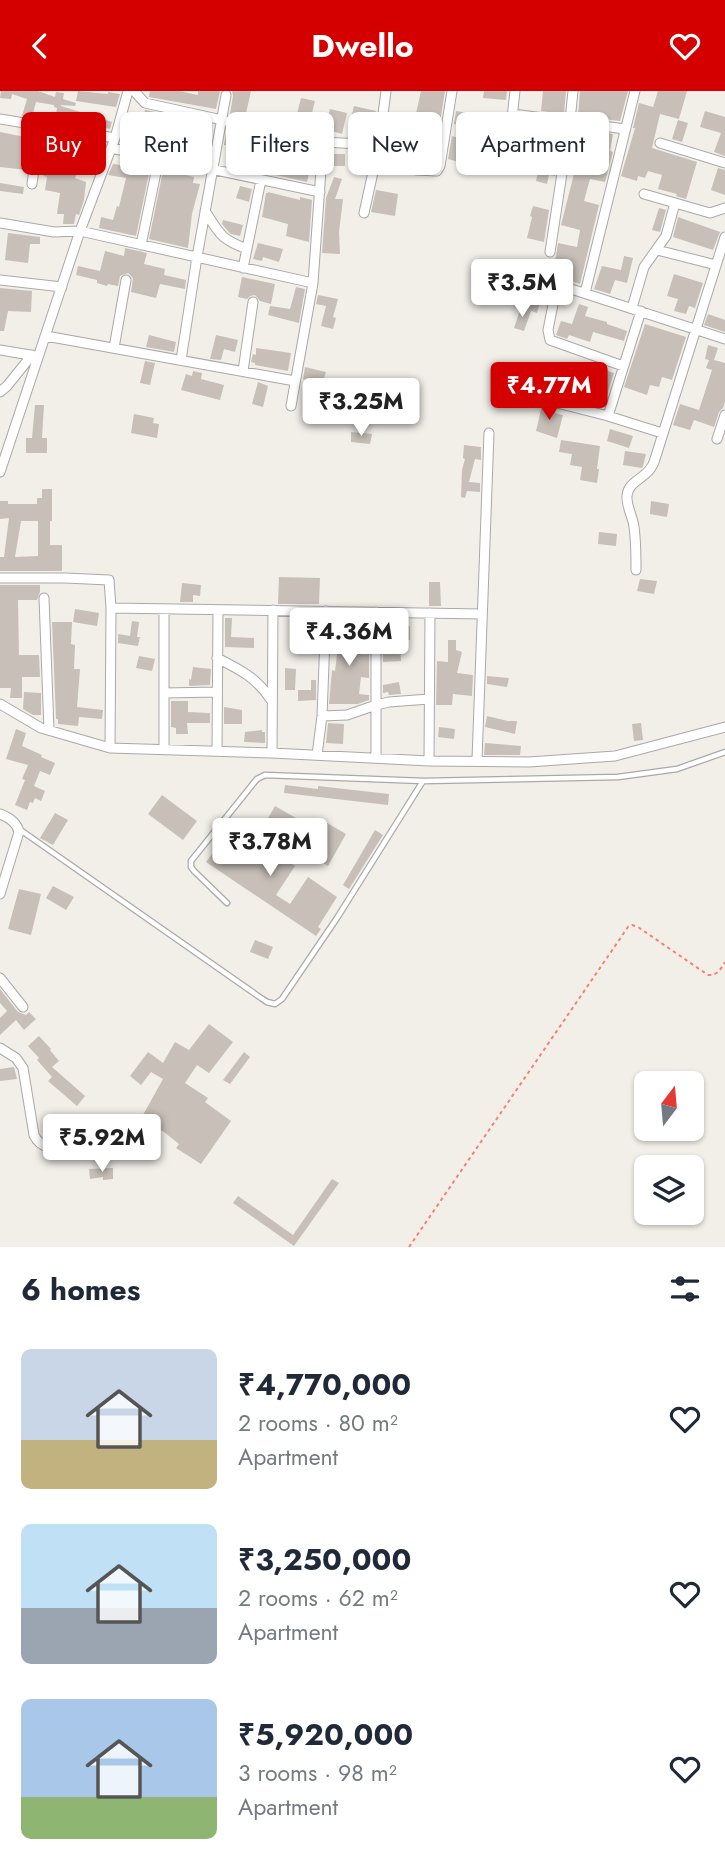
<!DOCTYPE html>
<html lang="en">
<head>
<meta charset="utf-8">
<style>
  :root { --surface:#fff; --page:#f6f6f7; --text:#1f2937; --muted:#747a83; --accent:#d40000 }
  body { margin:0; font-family:Jost,sans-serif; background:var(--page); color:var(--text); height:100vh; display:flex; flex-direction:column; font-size:26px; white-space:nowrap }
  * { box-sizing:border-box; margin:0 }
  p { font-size:23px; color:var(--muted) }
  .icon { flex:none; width:38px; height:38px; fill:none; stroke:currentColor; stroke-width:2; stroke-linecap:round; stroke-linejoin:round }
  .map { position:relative; height:1156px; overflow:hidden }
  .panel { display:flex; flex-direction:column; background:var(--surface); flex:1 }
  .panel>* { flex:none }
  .hud { position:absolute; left:21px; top:21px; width:684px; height:63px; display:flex; gap:14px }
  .needle { width:46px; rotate:16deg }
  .controls { position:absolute; left:634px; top:980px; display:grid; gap:14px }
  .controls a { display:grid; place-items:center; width:70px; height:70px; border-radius:10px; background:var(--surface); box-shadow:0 2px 5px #0004; font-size:35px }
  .price { position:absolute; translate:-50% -60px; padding:0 16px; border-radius:7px; background:#fff; color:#222; font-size:23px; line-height:46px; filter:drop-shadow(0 2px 4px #0008) }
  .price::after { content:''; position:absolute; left:50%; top:42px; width:21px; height:16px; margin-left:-10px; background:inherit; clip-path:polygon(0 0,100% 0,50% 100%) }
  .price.active { background:var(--accent); color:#fff }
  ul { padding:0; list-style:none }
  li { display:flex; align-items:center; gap:21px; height:175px; padding:0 21px }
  li span { display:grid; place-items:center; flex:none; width:196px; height:140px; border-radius:10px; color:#555 }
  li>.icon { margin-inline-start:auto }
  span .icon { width:84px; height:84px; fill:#fffc; stroke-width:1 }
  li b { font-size:30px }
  h2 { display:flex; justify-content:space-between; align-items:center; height:84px; padding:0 21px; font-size:30px }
  .chip { padding:0 24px; border-radius:10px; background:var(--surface); box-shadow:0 2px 5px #0004; font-size:24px; line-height:63px }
  .chip.active { background:var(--accent); color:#fff }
  header { display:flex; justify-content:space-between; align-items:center; height:91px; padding:0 21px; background:var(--accent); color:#fff; font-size:32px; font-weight:700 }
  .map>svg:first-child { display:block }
  .building { fill:#c7bfb8; fill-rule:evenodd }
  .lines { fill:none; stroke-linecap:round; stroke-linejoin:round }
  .service-casing { stroke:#a9a9a9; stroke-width:7 }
  .minor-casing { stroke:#a9a9a9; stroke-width:11 }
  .path { stroke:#fa8072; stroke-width:2; stroke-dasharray:3.5 3.5; stroke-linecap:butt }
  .service { stroke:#fff; stroke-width:4.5 }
  .minor { stroke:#fff; stroke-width:9 }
</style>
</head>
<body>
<header><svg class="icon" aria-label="back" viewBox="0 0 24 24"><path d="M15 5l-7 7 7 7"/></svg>Dwello<svg class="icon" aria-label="heart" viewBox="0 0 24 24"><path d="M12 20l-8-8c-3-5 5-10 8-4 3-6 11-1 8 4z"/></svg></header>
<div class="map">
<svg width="725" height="1156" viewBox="0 0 725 1156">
  <rect width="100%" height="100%" fill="#f2efe9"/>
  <path class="building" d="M1 0H38L55 6 56 1 64 2 63 8 76 12 75 15 61 14V15L112 31 110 38 85 31V35L55 30 57 17 54 16V14L36 11 32 26 22 25 27 8 12 3 11 8 0 7Z
    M78 0 108 3V1L120 3 116 16 76 10Z
    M150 0H179L198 4V0H220L216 18 149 6Z
    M232 0H251L245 27 230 23 233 5Z
    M421 0H445L440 31 415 27Z
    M484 0H507L506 9 483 7Z
    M543 0H566L564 23 541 20Z
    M580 0H628L620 30 578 25Z
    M658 0H687L679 28 660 23 652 57 697 71 686 108 676 105 677 103 658 98 662 84 648 80 645 87 638 85 637 90 621 85 635 37H633L639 12 653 16Z
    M301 7 315 10 309 34 295 31Z
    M354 15 376 20 374 33 351 27Z
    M330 18 347 22 342 43 325 38Z
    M145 19 174 25 173 30 205 38 198 64 178 59 180 53 162 47 160 55 123 45 126 33 142 34Z
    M456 20 482 24 481 27 502 29 500 40 504 41 502 52 478 49 479 36 454 33Z
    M705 20 725 26V65L714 61 721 42 700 36Z
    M678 29 688 32 682 51 672 48Z
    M540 34 562 37 560 51 537 48Z
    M416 36 438 42 433 73 416 72 408 74Z
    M227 37 308 55 309 56 306 76 310 78 307 91 250 78 254 60 224 54Z
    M576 38 613 43 610 60 613 61 605 91 590 88 584 110 599 114 580 193 527 176 521 177 523 169 547 175 549 169 555 171 558 152 577 156 580 139 561 134 579 63 572 64Z
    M26 40 32 41 27 79 0 76V41L25 46Z
    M46 44 66 46 63 65 82 69 75 87 86 91 84 109 79 124 76 123 74 133H63L64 123H57L60 102 45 99 47 86 40 83Z
    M452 45 472 51 466 73 448 68Z
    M542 61 558 64 555 85 549 84 547 93 536 90Z
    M329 63H345V75H334L328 73Z
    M131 68 151 73 136 145 99 137 101 126 113 129 117 115 119 116 126 87 108 84 113 73 129 75Z
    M164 75 176 78 174 81 194 86 193 92 200 93 192 123 188 157 149 148Z
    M718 77 725 79V104L711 99Z
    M334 86 342 88 335 108H343L339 141 340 163 322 162 326 107Z
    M0 92 24 96 23 103 0 100Z
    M240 95 252 98 249 111 236 107Z
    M376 99 398 103 395 125 371 121Z
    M268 101 300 109V106L312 109 309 151 286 145 288 133 262 126 266 102H268Z
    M533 115 549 119 544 151 527 147 532 126 530 125Z
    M659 117 666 119 660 141 652 139Z
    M678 126 720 141 713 159 673 146Z
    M223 129 243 134 240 145 231 143 227 139 222 133Z
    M8 142 40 146V153H30L28 172 5 169Z
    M258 152 283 158 279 171 263 166 262 170 253 168Z
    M125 157 147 162 144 173 165 178 164 184 186 189 185 198 160 193 156 207 131 201 133 187 128 182 120 185 118 195 108 193 107 195 97 192V189L76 184 78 175 100 180 105 160 124 165Z
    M624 165 633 167 627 192 615 189 610 203 594 198 602 175 621 179Z
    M674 183 703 192 695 217 689 215 686 223 674 220 678 208 667 205Z
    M242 186 275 193 271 213 260 210 255 204 250 205 247 208 238 206Z
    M533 193 544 197 537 222 526 218Z
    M296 196 305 198 299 232 268 224 270 215 290 218Z
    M0 197 32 200 31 221 8 220 4 240H0Z
    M318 204 338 208 333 226 336 227 333 238 321 235 326 215 316 213Z
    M579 213 588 216 585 225 607 231V233L627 240 624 250 593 241 590 251 569 244 567 248 556 244 561 230 572 233Z
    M521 216 531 220 524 240 514 237Z
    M708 223 725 229V241L704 234Z
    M645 233 686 246 672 289 662 286 659 296 650 294 647 304 624 296Z
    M149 244 176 251 174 261 146 256Z
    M216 244 238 249 235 261 224 258 221 269 210 268Z
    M708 254 718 257 714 269 725 272V311L723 317 719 321 714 336 694 329 690 339 673 334 680 313 699 319 712 279 706 277 709 269 705 268Z
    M256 257 291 262 288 280 255 274V272L251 271 253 263 256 264Z
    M145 270 155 272 150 294 140 292Z
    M584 273 614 282 607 304 566 291 568 284 573 285 576 276 582 278Z
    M305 276 326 281 322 293 303 288Z
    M193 280 202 282 201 288 224 294 220 309 181 299 186 283 192 285Z
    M534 280 564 290 560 305 528 297Z
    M258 291 268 295 263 316 252 313Z
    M35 314H44L42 347H47V362H26V347H32Z
    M542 315 556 319 555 322 563 324 557 347 536 340Z
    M134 323 154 327 153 332 159 333 157 347 131 342Z
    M610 338 633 345 629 357 607 350Z
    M351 341 372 343 370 353 351 351Z
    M561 349 600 355 597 378H599L597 392 580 389 582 376 570 374 572 363 559 361Z
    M464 354 481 356V369L475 368 469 391 480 392V401L467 400 465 407 461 406 462 379 465 368 463 367Z
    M625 360 646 363 643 375 642 377 623 374Z
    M42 398H52V430H50V454H62V480H0V466H4L9 427 0 428V410H8V413H37V407H42ZM21 430H38V465L15 466Z
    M651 410 669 413 667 426 650 423Z
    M599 441 617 443 616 455 598 453Z
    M279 486 320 487 319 513H278Z
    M640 488 657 490 654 503 637 500Z
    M429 491H440L441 515H429Z
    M182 492 201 494 200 505 193 504V511H180Z
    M0 494H40V501L37 509H18L19 564H39L40 586H22V607H10L11 597H0Z
    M75 518 99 522 97 535 73 531Z
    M225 527H232L231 546 254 547V557L225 556Z
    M132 530 139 531 137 546H140L138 555 118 552V543L130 545Z
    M52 531H72L71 553 75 554 74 578H80L77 616 103 619 102 628 79 626 78 635 58 633V628H56Z
    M332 533 343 534 342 551 357 553 359 535 369 536 367 560H369V587L361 586 359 603 369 604V609L358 613H329L332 579 335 580 338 555H332Z
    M390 535H410V549H400L401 570 383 571V560H390Z
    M448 549H456V559L462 561 457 582 473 584 472 605 453 603 452 614H436L437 570 448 571Z
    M139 565 155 568 152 580 136 577Z
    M193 576 211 578 210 594 189 595V588L191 589Z
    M285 577 296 578 295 599H285Z
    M487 585 509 587 507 596 487 593Z
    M311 589H316V609L298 610V599H311Z
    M399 591 401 603 389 604 388 601 383 602V594Z
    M24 601 41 602V624H33L23 618Z
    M171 610H188V621L210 622V632H187L188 643H176V637L171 636Z
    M224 616 242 619V633H224Z
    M487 625 508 630H517L515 643 485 636Z
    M328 632 344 633 343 653 326 652Z
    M641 632 643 649 634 650 632 633Z
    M439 636 455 638 454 648 438 646Z
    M16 638 26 642 22 655 42 664 41 666 55 672 50 684 40 680 34 695 45 700 41 710 35 707 33 712 30 711 27 719 15 714 25 689 22 688 28 674 6 668Z
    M262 639V641H265V652L244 651 245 641Z
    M485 652 521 655 520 664H484Z
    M285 694 318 698V695L389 703 388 714 284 702Z
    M162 704 197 730 183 749 148 723Z
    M275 715 296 727 284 748 263 736Z
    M55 722 68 729 53 754 40 747Z
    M322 729 346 743 328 775 304 761Z
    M235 732 256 747 254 748 295 775 276 804 290 813 308 786 337 806 318 836 321 838 316 845 206 771Z
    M375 739 383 744 349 798 343 794Z
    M53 795 74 806 66 819 46 807Z
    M19 798 41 803 31 844 8 838Z
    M255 849 273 856 268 868 250 861Z
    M0 898 18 921 26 924 29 921 36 928 24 939 16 929 0 944V927L7 920 0 912Z
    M209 933 233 951 209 982 197 974 185 992 208 1007 205 1011 231 1030 201 1073 176 1057 179 1053 164 1041 153 1035 152 1038 139 1031 163 988 151 981 141 994 130 985 148 961 163 972 175 951 189 959Z
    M39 945 51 958 50 959 59 970 52 976 85 1005 77 1015 48 990 52 986 37 969 39 967 28 955Z
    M244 961 250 966 230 993 223 989Z
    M14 976 17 988 0 990V978Z
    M86 1024 89 1044 65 1047 63 1029H68L67 1026Z
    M113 1077V1088L103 1089V1086L90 1088 89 1078Z
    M332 1088 339 1092 294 1155 233 1112 238 1105 293 1144Z"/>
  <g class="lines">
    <defs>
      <path id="service" d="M19 738 258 905 267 911 275 913 282 908 337 827 423 690
        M227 812 194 780 191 776V770L257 688 265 684 424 690 618 686 677 678 725 661"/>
      <path id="minor" d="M134 0 145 12 323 51 379 54
        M513 23 625 38
        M0 28 115 47
        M511 36 515 0
        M660 52 725 72
        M111 57 320 101
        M416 79 437 80 440 75 452 0
        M32 93 40 35
        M644 103 710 122 725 117
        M205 120C220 143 220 148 247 158
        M364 122 379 54 386 0
        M0 132 54 141 80 140 313 192
        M141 154 159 67
        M657 159 716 174
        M550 161 570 30 573 0
        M243 177 261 89
        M525 183 725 248
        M0 189 62 196
        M557 193 548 239 550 249 623 275
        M585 202 635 0
        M632 217 644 176 666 145 675 112
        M46 245 295 290
        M114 257 126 189
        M0 259 36 265
        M181 269 197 166 226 4
        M243 280 253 211
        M510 300 608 325 662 342
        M0 301 7 295 32 264
        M291 315 313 192 323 51
        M608 325 641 220
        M717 348 725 324
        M0 381 80 140 115 47 128 0
        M636 479C636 465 636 450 634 436 633 426 626 415 627 405 628 388 650 388 655 368 678 294 701 220 725 146
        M0 487H65L109 489 111 517 110 657
        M44 507 49 639
        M111 517 482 523
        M217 567C241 579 257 587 272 610
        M164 602 217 601
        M0 613 41 637 110 657 272 662 429 670 529 671 615 665 725 636
        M322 625 347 624 376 614 389 611 429 608
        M164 658V518
        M217 660 218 519
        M272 662 273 519
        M317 664 322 625 326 520
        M376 666V521
        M477 669 489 342
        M429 670 430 522
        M0 723C8 726 17 732 19 741L0 803
        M0 887 23 916
        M0 957 16 967 23 977 34 1044C42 1063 71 1058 89 1060"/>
    </defs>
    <use href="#service" class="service-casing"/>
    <use href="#minor" class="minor-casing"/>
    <path class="path" d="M409 1156 628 836 632 834 638 836 708 884C718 884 720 879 725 871"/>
    <use href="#service" class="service"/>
    <use href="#minor" class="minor"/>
  </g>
</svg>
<div class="controls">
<a><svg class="needle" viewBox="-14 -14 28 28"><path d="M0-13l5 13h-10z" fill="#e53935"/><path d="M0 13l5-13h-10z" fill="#747a83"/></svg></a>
<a><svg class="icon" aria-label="layers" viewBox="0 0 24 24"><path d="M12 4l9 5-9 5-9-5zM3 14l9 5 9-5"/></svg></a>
</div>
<b class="price" style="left:522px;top:228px">₹3.5M</b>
<b class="price active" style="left:549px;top:331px">₹4.77M</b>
<b class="price" style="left:361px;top:347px">₹3.25M</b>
<b class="price" style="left:349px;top:577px">₹4.36M</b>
<b class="price" style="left:270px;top:787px">₹3.78M</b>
<b class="price" style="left:102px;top:1083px">₹5.92M</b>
<div class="hud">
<a class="chip active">Buy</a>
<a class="chip">Rent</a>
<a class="chip">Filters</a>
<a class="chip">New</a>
<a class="chip">Apartment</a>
</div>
</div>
<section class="panel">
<h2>6 homes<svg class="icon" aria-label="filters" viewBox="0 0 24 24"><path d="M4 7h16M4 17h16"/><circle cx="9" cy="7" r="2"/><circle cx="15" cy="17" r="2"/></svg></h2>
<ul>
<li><span style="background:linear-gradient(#c9d6e8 65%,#c2b280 0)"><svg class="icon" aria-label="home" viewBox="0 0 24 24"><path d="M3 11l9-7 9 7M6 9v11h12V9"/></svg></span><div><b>₹4,770,000</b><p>2 rooms · 80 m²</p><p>Apartment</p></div><svg class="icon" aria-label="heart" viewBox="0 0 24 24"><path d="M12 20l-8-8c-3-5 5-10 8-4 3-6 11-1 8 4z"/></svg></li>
<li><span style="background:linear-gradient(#bfe0f5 60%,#9aa5b1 0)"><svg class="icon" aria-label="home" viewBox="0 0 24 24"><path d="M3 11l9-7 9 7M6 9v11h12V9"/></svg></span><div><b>₹3,250,000</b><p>2 rooms · 62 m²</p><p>Apartment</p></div><svg class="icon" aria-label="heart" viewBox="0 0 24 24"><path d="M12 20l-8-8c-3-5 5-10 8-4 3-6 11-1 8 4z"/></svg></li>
<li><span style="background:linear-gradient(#a9c7e8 70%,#8fb573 0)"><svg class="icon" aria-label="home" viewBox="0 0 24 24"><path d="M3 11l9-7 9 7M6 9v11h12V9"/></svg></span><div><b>₹5,920,000</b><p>3 rooms · 98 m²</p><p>Apartment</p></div><svg class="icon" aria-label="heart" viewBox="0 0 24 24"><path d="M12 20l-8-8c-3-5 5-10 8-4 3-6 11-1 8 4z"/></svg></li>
</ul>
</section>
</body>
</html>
